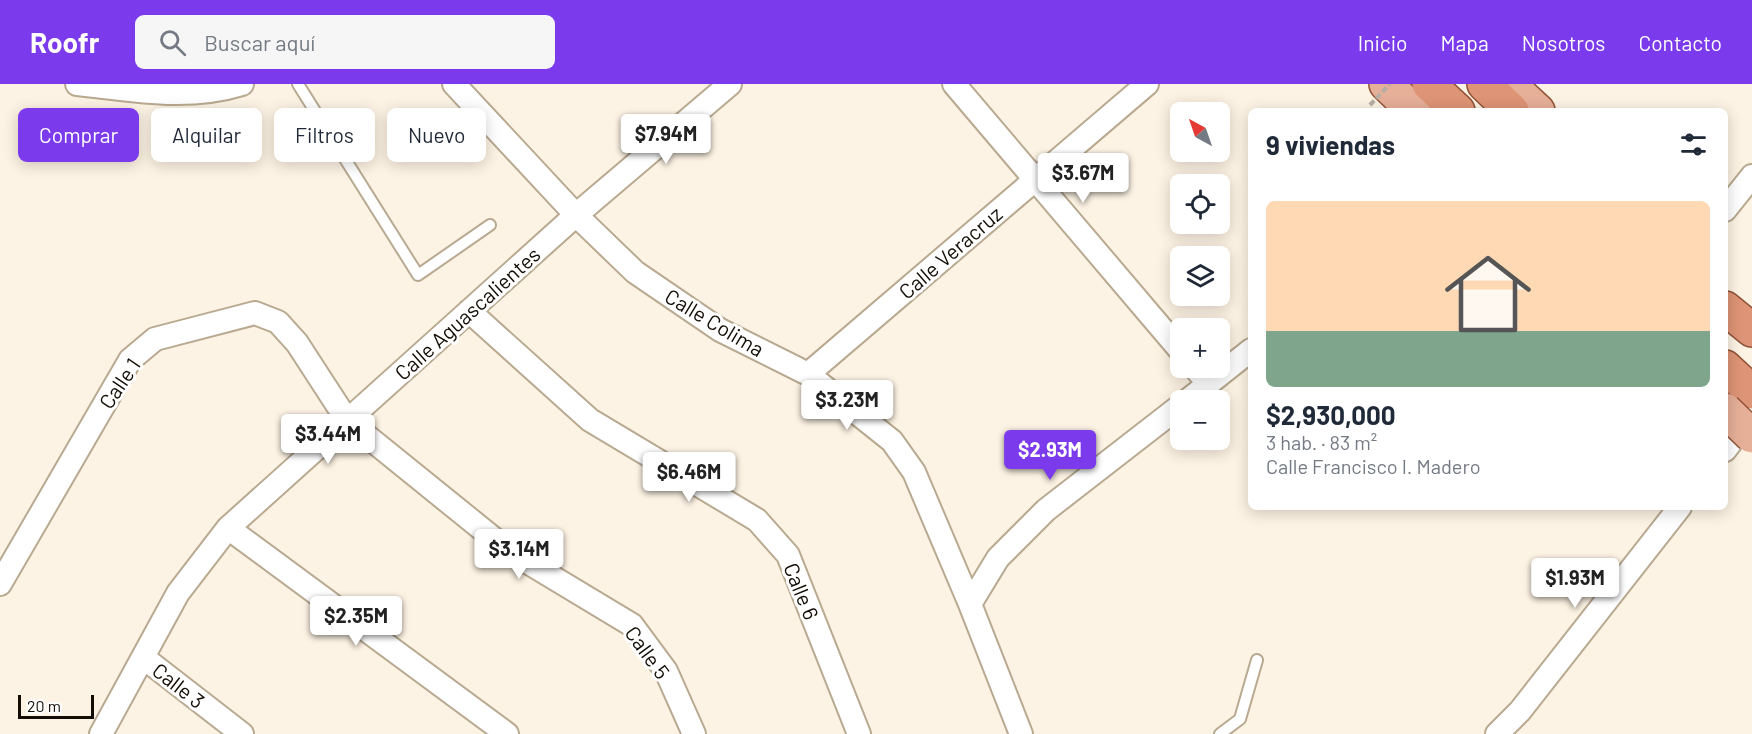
<!DOCTYPE html>
<html lang="es">
<head>
<meta charset="utf-8">
<style>
  :root { --surface:#fff; --page:#f6f6f7; --text:#1f2937; --muted:#747a83; --accent:#7c3aed }
  body { margin:0; font-family:Barlow,sans-serif; background:var(--page); color:var(--text); height:100vh; display:flex; flex-direction:column; font-size:22px; white-space:nowrap }
  * { box-sizing:border-box; margin:0 }
  p { font-size:20px; color:var(--muted) }
  .icon { flex:none; width:33px; height:33px; fill:none; stroke:currentColor; stroke-width:2; stroke-linecap:round; stroke-linejoin:round }
  .map { position:relative; flex:1; overflow:hidden }
  .side { position:absolute; left:1248px; top:24px; width:480px; height:402px; display:flex; flex-direction:column; background:var(--surface); border-radius:9px; box-shadow:0 3px 15px #0003 }
  .side>* { flex:none }
  .top-card { position:absolute; left:18px; top:24px; width:570px; height:54px; display:flex; gap:12px }
  .needle { width:39px; rotate:320deg }
  .buttons { position:absolute; left:1170px; top:18px; display:grid; gap:12px }
  .buttons a { display:grid; place-items:center; width:60px; height:60px; border-radius:9px; background:var(--surface); box-shadow:0 3px 15px #0003; font-size:30px }
  .scale { position:absolute; left:18px; bottom:15px; width:76px; box-sizing:border-box; padding-left:6px; border:3px solid #130d05; border-top:0; font-size:16px; line-height:21px; white-space:nowrap; color:#130d05; -webkit-text-stroke:4px #fff; paint-order:stroke }
  .price { position:absolute; translate:-50% -51px; padding:0 14px; border-radius:6px; background:#fff; color:#222; font-size:20px; line-height:39px; filter:drop-shadow(0 2px 3px #0008) }
  .price::after { content:''; position:absolute; left:50%; top:36px; width:18px; height:14px; margin-left:-9px; background:inherit; clip-path:polygon(0 0,100% 0,50% 100%) }
  .price.on { background:var(--accent); color:#fff }
  ul { padding:0; list-style:none }
  li { display:grid; align-content:center; gap:12px; height:318px; padding:0 18px }
  li span { display:grid; place-items:center; height:186px; border-radius:9px; color:#555 }
  li>.icon { margin-inline-start:auto }
  span .icon { width:108px; height:108px; fill:#fffc; stroke-width:1 }
  li b { font-size:26px }
  h2 { display:flex; justify-content:space-between; align-items:center; height:72px; padding:0 18px; font-size:26px }
  .tag { padding:0 21px; border-radius:9px; background:var(--surface); box-shadow:0 3px 15px #0003; font-size:21px; line-height:54px }
  .tag.on { background:var(--accent); color:#fff }
  header { display:flex; align-items:center; gap:36px; box-sizing:border-box; height:84px; padding:0 30px; background:var(--accent); color:#fff }
  header strong { font-size:28px }
  nav { display:flex; gap:33px; margin-inline-start:auto; font-size:21px }
  .search { width:420px; height:54px; background:var(--page); display:flex; align-items:center; gap:15px; box-sizing:border-box; padding:0 21px; border-radius:9px; color:var(--muted); font-size:22px }
  .map>svg:first-child { display:block }
  .lines { fill:none; stroke-linecap:round; stroke-linejoin:round }
  .service-casing { stroke:#b9a991; stroke-width:14 }
  .minor-casing { stroke:#b9a991; stroke-width:26 }
  .primary-casing { stroke:#915338; stroke-width:36 }
  .trunk-casing { stroke:#915338; stroke-width:36 }
  .service { stroke:#fff; stroke-width:10 }
  .minor { stroke:#fff; stroke-width:22 }
  .primary { stroke:#e6af98; stroke-width:33 }
  .trunk { stroke:#de9476; stroke-width:33 }
  .primary-bridge-casing { stroke:#915338; stroke-width:36; stroke-linecap:butt }
  .path-bridge { stroke:#b7aea1; stroke-width:4; stroke-dasharray:6 3; stroke-linecap:butt }
  .primary-bridge { stroke:#e6af98; stroke-width:33 }
  .labels { text-anchor:middle; dominant-baseline:central; stroke-width:6; stroke-linejoin:round; paint-order:stroke }
  .street-label { font-size:21px; fill:#130d05; stroke:#fff }
</style>
</head>
<body>
<header>
<strong>Roofr</strong>
<div class="search"><svg class="icon" aria-label="search" viewBox="0 0 24 24"><circle cx="10" cy="10" r="6"/><path d="M15 15l6 6"/></svg>Buscar aquí</div>
<nav><a>Inicio</a><a>Mapa</a><a>Nosotros</a><a>Contacto</a></nav>
</header>
<div class="map">
<svg width="1752" height="650" viewBox="0 0 1752 650">
  <rect width="100%" height="100%" fill="#fdf3e4"/>
  <g class="lines">
    <defs>
      <path id="service" d="M298 0 418 191 490 141
        M1220 650 1240 635 1257 576"/>
      <path id="minor" d="M77 0C133 6 187 17 242 0
        M454 0 576 131 635 188 720 246 808 290 892 357 914 388 970 520 1021 650
        M954 0 1180 266
        M1725 126 1752 92
        M469 227 590 336 757 436 788 471 859 650
        M1195 284 1209 300
        M808 290 1147 0
        M1188 316 1251 266
        M1725 366 1751 332
        M228 444 507 650
        M0 500 130 276 155 255 255 229 278 238 297 259 347 336 509 467 632 541 666 587 694 650
        M970 520 998 474 1046 426 1180 322
        M144 574 242 650
        M101 650 178 509 228 444 576 131 730 0
        M1497 650 1520 627 1680 423"/>
      <path id="primary" d="M1386 0 1414 27
        M1509 0 1538 27"/>
      <path id="trunk" d="M1429 0 1458 27
        M1484 0 1512 27
        M1725 224 1752 246
        M1725 283 1752 308"/>
    </defs>
    <use href="#service" class="service-casing"/>
    <use href="#minor" class="minor-casing"/>
    <use href="#primary" class="primary-casing"/>
    <use href="#trunk" class="trunk-casing"/>
    <use href="#service" class="service"/>
    <use href="#minor" class="minor"/>
    <use href="#primary" class="primary"/>
    <use href="#trunk" class="trunk"/>
    <defs>
      <path id="primary-bridge" d="M1725 326 1752 352"/>
    </defs>
    <use href="#primary-bridge" class="primary-bridge-casing"/>
    <path class="path-bridge" d="M1370 21 1390 0"/>
    <use href="#primary-bridge" class="primary-bridge"/>
  </g>
  <g class="labels">
    <g class="street-label">
      <text transform="translate(950 168) rotate(-41)">Calle Veracruz</text>
      <text transform="translate(467 229) rotate(-42)">Calle Aguascalientes</text>
      <text transform="translate(715 238) rotate(31)">Calle Colima</text>
      <text transform="translate(119 299) rotate(-56)">Calle 1</text>
      <text transform="translate(802 507) rotate(68)">Calle 6</text>
      <text transform="translate(648 568) rotate(54)">Calle 5</text>
      <text transform="translate(179 601) rotate(38)">Calle 3</text>
    </g>
  </g>
</svg>
<div class="buttons">
<a><svg class="needle" viewBox="-14 -14 28 28"><path d="M0-13l5 13h-10z" fill="#e53935"/><path d="M0 13l5-13h-10z" fill="#747a83"/></svg></a>
<a><svg class="icon" aria-label="locate" viewBox="0 0 24 24"><circle cx="12" cy="12" r="6"/><path d="M12 2v4M12 18v4M2 12h4M18 12h4"/></svg></a>
<a><svg class="icon" aria-label="layers" viewBox="0 0 24 24"><path d="M12 4l9 5-9 5-9-5zM3 14l9 5 9-5"/></svg></a>
<a>+</a>
<a>−</a>
</div>
<div class="scale">20 m</div>
<b class="price" style="left:666px;top:81px">$7.94M</b>
<b class="price" style="left:1083px;top:120px">$3.67M</b>
<b class="price" style="left:847px;top:347px">$3.23M</b>
<b class="price" style="left:328px;top:381px">$3.44M</b>
<b class="price on" style="left:1050px;top:397px">$2.93M</b>
<b class="price" style="left:689px;top:419px">$6.46M</b>
<b class="price" style="left:519px;top:496px">$3.14M</b>
<b class="price" style="left:1575px;top:525px">$1.93M</b>
<b class="price" style="left:356px;top:563px">$2.35M</b>
<div class="top-card">
<a class="tag on">Comprar</a>
<a class="tag">Alquilar</a>
<a class="tag">Filtros</a>
<a class="tag">Nuevo</a>
</div>
<section class="side">
<h2>9 viviendas<svg class="icon" aria-label="filters" viewBox="0 0 24 24"><path d="M4 7h16M4 17h16"/><circle cx="9" cy="7" r="2"/><circle cx="15" cy="17" r="2"/></svg></h2>
<ul>
<li><span style="background:linear-gradient(#ffd9b3 70%,#7fa58c 0)"><svg class="icon" aria-label="home" viewBox="0 0 24 24"><path d="M3 11l9-7 9 7M6 9v11h12V9"/></svg></span><div><b>$2,930,000</b><p>3 hab. · 83 m²</p><p>Calle Francisco I. Madero</p></div></li>
</ul>
</section>
</div>
</body>
</html>
